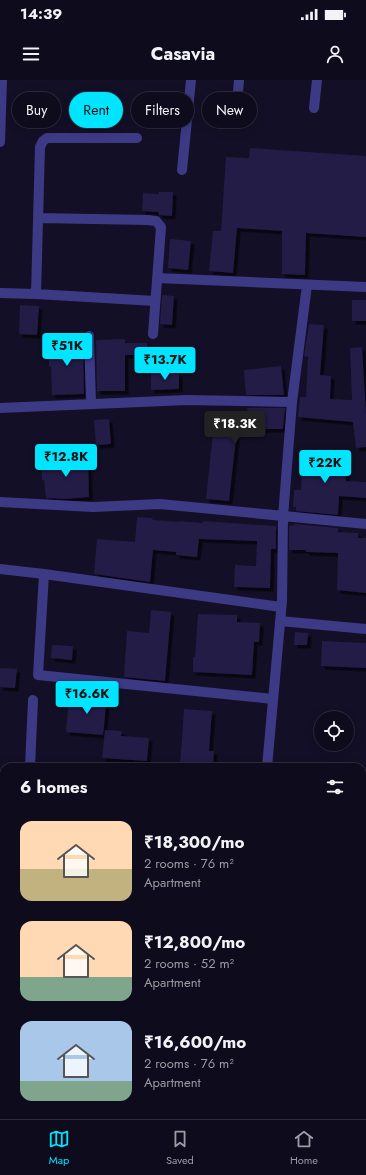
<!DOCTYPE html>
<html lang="en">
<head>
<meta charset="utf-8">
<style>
  :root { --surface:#0e0b1c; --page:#171425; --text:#f1f3f6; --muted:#9b9ba3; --line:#2e2b3b; --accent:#00e5ff }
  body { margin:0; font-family:Jost,sans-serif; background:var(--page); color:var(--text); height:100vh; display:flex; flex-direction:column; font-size:15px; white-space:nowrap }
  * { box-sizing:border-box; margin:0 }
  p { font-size:13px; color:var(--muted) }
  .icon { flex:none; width:22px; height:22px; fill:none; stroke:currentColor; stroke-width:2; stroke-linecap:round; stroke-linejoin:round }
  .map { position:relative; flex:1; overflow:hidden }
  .drawer { position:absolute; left:0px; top:683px; width:366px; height:356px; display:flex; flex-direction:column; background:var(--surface); border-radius:12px 12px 0 0; box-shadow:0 2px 10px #0003,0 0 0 1px var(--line) }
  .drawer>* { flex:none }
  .guide { position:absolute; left:12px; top:12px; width:342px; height:36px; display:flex; gap:8px }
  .fabs { position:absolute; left:314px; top:631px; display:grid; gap:8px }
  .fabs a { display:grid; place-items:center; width:40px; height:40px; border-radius:50%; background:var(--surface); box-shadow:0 2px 10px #0003,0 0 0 1px var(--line); font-size:20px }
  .price { position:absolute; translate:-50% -34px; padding:0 9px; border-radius:4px; background:var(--accent); color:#111; font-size:13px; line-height:26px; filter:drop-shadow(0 1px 2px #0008) }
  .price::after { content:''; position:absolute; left:50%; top:24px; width:12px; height:9px; margin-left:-6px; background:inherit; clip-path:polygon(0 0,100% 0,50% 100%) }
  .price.selected { background:#222; color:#fff }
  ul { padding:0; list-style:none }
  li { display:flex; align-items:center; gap:12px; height:100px; padding:0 20px }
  li span { display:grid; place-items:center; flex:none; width:112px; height:80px; border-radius:12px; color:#555 }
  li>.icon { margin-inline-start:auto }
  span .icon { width:48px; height:48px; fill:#fffc; stroke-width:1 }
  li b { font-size:17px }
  h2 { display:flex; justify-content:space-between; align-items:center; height:48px; padding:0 20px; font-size:17px }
  .tag { padding:0 14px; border-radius:18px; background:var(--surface); box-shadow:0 2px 10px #0003,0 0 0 1px var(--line); font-size:14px; line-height:36px }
  .tag.selected { background:var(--accent); color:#111 }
  .status { display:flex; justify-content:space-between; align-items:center; height:28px; padding:0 20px; background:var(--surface); direction:ltr }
  .status svg { height:11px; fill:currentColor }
  header { display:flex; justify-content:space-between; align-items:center; height:52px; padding:0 20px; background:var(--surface); font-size:18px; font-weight:700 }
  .dock { display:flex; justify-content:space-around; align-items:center; height:56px; border-top:1px solid var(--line); background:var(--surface); font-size:11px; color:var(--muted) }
  .dock a { display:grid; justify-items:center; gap:2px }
  .dock .selected { color:var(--accent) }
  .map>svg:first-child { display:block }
  .building { fill:#241b47; filter:url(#shadow) }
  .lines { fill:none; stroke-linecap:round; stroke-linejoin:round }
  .minor { stroke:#3d3a85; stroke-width:10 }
</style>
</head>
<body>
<div class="status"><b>14:39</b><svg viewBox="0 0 49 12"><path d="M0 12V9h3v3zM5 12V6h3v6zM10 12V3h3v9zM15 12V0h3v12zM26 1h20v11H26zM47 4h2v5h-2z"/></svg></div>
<header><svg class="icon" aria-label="menu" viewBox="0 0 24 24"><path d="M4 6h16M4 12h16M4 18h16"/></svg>Casavia<svg class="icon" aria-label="person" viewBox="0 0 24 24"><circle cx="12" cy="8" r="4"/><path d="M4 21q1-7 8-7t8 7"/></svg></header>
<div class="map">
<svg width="366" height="1039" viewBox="0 0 366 1039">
  <defs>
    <filter id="shadow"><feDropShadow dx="3.5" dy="3.5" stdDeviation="0" flood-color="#0009"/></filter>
  </defs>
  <rect width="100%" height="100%" fill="#130f26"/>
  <path class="building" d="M250 68 366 76V157L306 153 305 195 282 194V151L237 148 233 193 209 191 213 151H221L226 77 249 78Z
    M159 112H173L172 136 159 135 158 132 142 131 143 113 159 114Z
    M170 159 191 161 188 190 168 188Z
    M162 215 174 216 172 245 160 244Z
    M352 220H366V241H352Z
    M20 225 39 226 37 255 19 254Z
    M309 244 324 245 320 295 331 296 330 319 352 320 350 268 362 267 366 335V367L356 368 353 342 298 337 300 317H306L308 277 304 276Z
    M125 259V263H147V275H125V311H97L96 260Z
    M49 261H83L84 314 52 315 51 286H49Z
    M281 286 284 315H246L244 290Z
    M151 293H179V309L151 310Z
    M247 328H285L283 349H237L229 421 206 419 215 334 244 337V332H248Z
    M109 339 111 364 96 365 94 340Z
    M305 372 346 374V401L366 402V418L339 416 338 435 296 431V427H293L294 410H301L302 389H304Z
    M88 376 89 417 66 419 46 418 44 400H42L41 380Z
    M137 437 153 438 152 440 179 442V441L203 443V441L276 446V469H271L270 508 234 507 235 485 256 486 257 461 199 459 197 477 176 475V472L153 470 150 502 94 494 97 459 135 462Z
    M295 444 338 448V452L358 453V458H366V513L337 510 338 473 306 472V470H289V446L295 445Z
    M151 530 171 532 165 601 124 597 127 551 149 553Z
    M198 534 237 535V542L260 543 259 562H254L252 595 193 592V577H195Z
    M295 552 308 553 307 565H294Z
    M322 561 366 563V588L321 586Z
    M52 565 73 566 72 580 51 578Z
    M0 588 17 589 15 608 0 607Z
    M94 615 107 616 103 655 66 652 69 617 94 619Z
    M184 629 212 631 209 671H214L213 687H180Z
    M105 650 122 651 121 656 149 658 147 681 102 678Z"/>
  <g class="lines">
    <path class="minor" d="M237 23 239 0
      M314 28 317 0
      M0 62 2 0
      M182 90 191 0
      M38 138 148 140 156 141 161 147 153 254
      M157 198 366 207
      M0 213 36 214 155 221
      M36 214 40 67 43 61 47 58H137
      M89 256 91 324
      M0 328 187 320 292 322
      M0 422 93 427 160 424 366 444
      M0 489 44 494 281 527
      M44 494 38 595 273 619
      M280 541 366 549
      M30 687 33 620
      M267 687 282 521 283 437 292 322 307 205
      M362 720 366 721
      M0 831 4 830
      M362 898H366
      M83 1035 84 1039
      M131 1035V1039"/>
  </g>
</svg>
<div class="fabs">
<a><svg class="icon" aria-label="locate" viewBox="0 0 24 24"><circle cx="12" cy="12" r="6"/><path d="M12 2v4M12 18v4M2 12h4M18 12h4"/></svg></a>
</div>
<b class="price" style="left:67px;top:287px">₹51K</b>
<b class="price" style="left:165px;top:301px">₹13.7K</b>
<b class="price selected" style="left:235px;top:365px">₹18.3K</b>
<b class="price" style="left:66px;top:398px">₹12.8K</b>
<b class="price" style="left:325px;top:404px">₹22K</b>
<b class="price" style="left:87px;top:635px">₹16.6K</b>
<div class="guide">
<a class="tag">Buy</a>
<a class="tag selected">Rent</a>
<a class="tag">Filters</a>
<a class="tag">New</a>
</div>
<section class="drawer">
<h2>6 homes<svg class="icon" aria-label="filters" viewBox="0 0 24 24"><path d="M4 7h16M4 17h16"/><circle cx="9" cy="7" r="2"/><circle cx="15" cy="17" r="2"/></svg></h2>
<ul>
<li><span style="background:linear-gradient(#ffd9b3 60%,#c2b280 0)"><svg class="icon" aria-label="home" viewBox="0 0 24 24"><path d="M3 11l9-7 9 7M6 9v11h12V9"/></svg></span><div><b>₹18,300/mo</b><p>2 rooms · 76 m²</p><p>Apartment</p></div></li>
<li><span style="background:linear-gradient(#ffd9b3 70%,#7fa58c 0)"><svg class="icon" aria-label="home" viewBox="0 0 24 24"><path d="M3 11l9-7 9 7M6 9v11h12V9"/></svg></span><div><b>₹12,800/mo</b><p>2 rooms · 52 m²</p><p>Apartment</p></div></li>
<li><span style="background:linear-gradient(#a9c7e8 75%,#7fa58c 0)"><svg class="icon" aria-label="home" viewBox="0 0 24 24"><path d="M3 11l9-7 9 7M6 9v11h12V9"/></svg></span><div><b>₹16,600/mo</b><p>2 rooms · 76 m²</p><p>Apartment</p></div></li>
</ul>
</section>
</div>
<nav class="dock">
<a class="selected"><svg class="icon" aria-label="map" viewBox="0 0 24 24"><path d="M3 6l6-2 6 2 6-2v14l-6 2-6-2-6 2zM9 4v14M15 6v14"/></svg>Map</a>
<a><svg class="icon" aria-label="saved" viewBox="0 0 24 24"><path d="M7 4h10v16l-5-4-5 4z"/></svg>Saved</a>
<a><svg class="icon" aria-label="home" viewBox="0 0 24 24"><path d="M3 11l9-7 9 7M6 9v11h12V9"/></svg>Home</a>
</nav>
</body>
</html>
